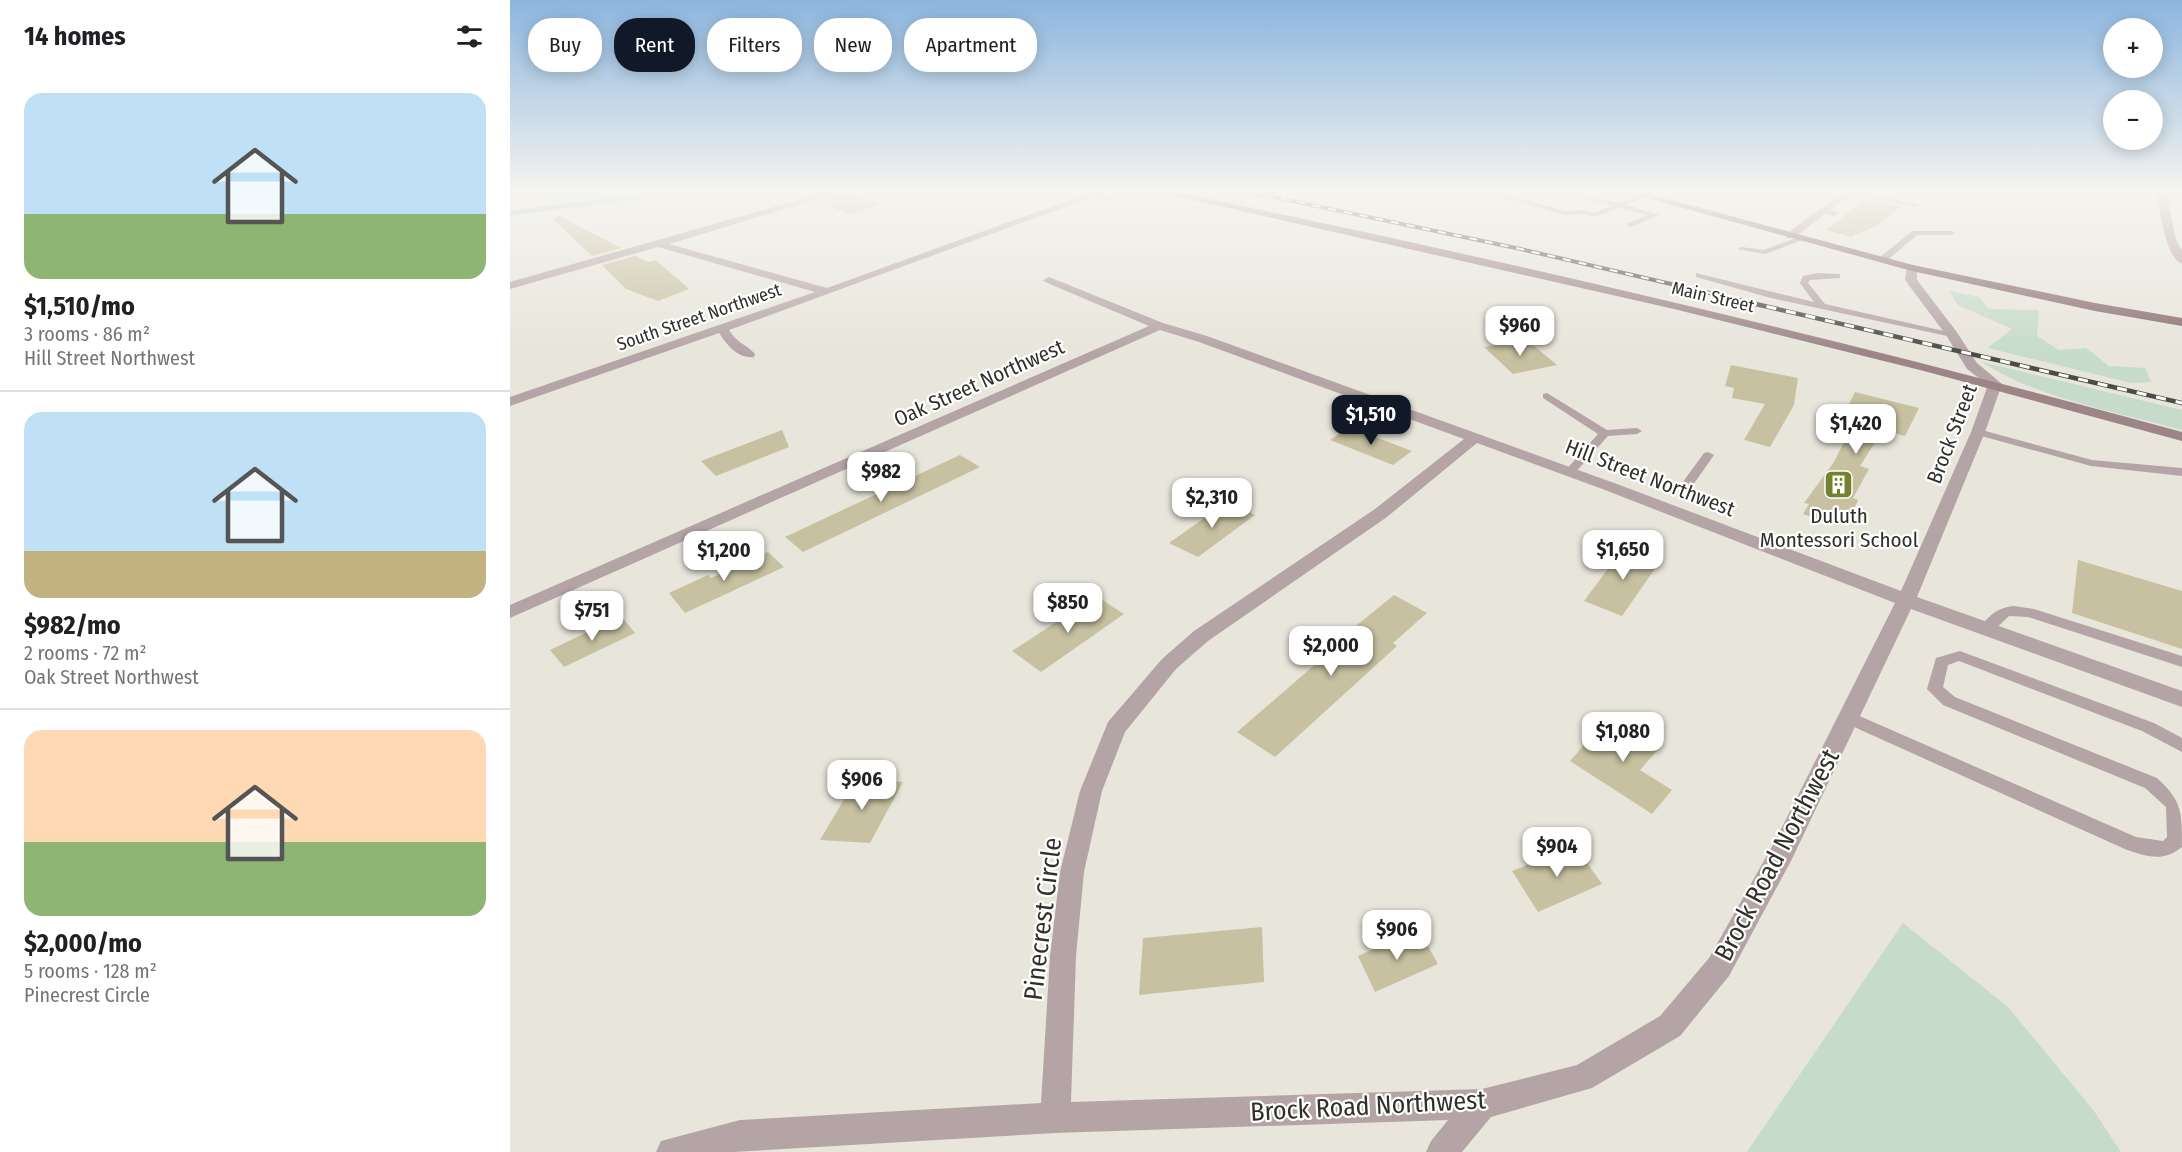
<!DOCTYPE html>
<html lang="en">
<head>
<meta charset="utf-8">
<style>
  :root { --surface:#fff; --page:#f2f2f2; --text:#202124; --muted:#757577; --line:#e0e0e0; --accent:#111827 }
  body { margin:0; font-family:"Fira Sans Condensed",sans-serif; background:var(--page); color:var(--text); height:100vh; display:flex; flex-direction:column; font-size:22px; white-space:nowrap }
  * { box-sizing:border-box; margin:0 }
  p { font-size:20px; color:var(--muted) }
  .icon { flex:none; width:33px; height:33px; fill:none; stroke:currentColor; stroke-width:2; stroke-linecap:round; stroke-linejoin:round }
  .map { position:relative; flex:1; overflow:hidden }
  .drawer { display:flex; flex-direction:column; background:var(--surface); width:510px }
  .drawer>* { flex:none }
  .hud { position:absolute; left:18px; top:18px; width:570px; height:54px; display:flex; gap:12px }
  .tools { position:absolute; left:1593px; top:18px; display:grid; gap:12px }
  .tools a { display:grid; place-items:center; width:60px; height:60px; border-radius:50%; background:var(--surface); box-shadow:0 3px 15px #0003; font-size:30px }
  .price { position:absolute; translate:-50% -51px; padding:0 14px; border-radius:12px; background:#fff; color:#222; font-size:20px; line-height:39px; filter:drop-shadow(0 2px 3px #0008) }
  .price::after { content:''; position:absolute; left:50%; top:36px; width:18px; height:14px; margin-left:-9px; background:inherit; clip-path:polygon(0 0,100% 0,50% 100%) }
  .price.active { background:var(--accent); color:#fff }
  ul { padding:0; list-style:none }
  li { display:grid; align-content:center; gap:12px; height:318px; padding:0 24px }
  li+li { border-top:2px solid var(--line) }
  li span { display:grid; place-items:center; height:186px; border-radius:18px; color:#555 }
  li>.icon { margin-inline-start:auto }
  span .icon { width:108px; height:108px; fill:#fffc; stroke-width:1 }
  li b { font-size:26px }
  h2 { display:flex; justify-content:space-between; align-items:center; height:72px; padding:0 24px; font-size:26px }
  .pill { padding:0 21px; border-radius:24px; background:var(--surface); box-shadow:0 3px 15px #0003; font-size:21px; line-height:54px }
  .pill.active { background:var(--accent); color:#fff }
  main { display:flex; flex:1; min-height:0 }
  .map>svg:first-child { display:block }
  .green { fill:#c6dbca }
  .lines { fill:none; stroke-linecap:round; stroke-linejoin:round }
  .stream { stroke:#a2b9d2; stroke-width:4.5 }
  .building { fill:#c7c1a1 }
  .lane { fill:#b5a4a6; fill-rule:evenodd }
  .street { fill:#b5a4a6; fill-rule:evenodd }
  .secondary { fill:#9c8487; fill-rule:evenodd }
  .primary { fill:#8a6d71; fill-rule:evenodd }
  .rail-far1-casing { stroke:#4c4c46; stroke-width:4 }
  .rail-casing { stroke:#4c4c46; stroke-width:4.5 }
  .rail-far1 { stroke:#fff; stroke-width:2; stroke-dasharray:8; stroke-linecap:butt }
  .rail { stroke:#fff; stroke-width:3; stroke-dasharray:10; stroke-linecap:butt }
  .labels { text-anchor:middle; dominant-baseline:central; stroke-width:4.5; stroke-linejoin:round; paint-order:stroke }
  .far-street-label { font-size:18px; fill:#30302b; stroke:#fff }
  .street-label { font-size:21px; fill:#30302b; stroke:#fff }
  .poi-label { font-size:21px; fill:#30302b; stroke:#fff }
  .near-street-label { font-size:26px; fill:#30302b; stroke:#fff }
</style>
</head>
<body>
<main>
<section class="drawer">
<h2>14 homes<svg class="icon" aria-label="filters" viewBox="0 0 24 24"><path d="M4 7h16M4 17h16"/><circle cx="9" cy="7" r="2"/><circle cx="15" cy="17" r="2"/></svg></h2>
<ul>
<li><span style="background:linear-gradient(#bfe0f5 65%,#8fb573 0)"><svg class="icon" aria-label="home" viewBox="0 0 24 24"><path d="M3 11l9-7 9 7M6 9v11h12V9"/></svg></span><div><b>$1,510/mo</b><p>3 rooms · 86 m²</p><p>Hill Street Northwest</p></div></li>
<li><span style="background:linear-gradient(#bfe0f5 75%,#c2b280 0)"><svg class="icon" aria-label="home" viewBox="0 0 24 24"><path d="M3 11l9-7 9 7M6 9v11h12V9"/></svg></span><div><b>$982/mo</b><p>2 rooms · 72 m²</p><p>Oak Street Northwest</p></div></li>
<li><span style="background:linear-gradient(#ffd9b3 60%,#8fb573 0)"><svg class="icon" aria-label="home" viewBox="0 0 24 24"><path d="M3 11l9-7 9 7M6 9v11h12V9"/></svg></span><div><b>$2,000/mo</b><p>5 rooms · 128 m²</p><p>Pinecrest Circle</p></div></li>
</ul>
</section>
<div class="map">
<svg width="1672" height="1152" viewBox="0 0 1672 1152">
  <rect width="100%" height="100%" fill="#e8e6db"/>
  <path class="green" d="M1439 291 1469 297 1478 309 1529 310 1527 336 1549 350 1576 348 1599 366 1635 368 1641 382 1621 383 1478 348 1502 329 1448 305Z
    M1472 362 1672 410V430C1609 413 1526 398 1472 362Z
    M1393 923 1498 1007 1584 1111 1611 1152H1237Z"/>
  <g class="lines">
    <path class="stream" d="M0 213 167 192"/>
  </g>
  <path class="building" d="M333 192H346L368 205 339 215 308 201Z
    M1356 199 1391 206 1368 225 1341 237 1316 230Z
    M47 215 111 248 82 256 44 220Z
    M125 256 138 262 146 260 179 289 148 301 116 289 92 265Z
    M1017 340 1047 365 1003 374 974 347Z
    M1221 365 1288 378 1284 405 1260 447 1234 440 1255 404 1222 398 1224 388 1215 386Z
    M1345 392 1409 408 1395 436 1373 430 1350 466 1359 469 1343 498 1348 500 1338 523 1330 520 1328 526 1293 514 1299 504 1294 503 1324 462 1342 426 1330 423Z
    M839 427 902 451 883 465 820 440Z
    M272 430 279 447 206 476 191 461Z
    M450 455 470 467 293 552 275 537Z
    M717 502 745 515 688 557 659 543Z
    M1115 546 1151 560 1112 616 1074 601Z
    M258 552 274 567 175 613 159 593 198 575 201 578Z
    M1568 560 1672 591V649L1562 613Z
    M884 595 917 613 883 643 887 646 765 757 727 732 823 649 820 647Z
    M586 596 614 614 531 672 502 651Z
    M111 616 125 633 54 667 40 650Z
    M1100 715 1151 746 1130 770 1162 790 1142 814 1060 761Z
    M346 779 393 782 360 843 310 840Z
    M1065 846 1092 884 1028 912 1002 871Z
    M752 927 754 982 629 995 633 938Z
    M909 930 928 964 865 992 848 956Z"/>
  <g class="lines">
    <path class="lane" d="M1337 192H1352L1409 205 1405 207Z
      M584 193 598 197 599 198 596 200 582 196Z
      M994 194 1055 211 1073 210 1084 213 1102 206 1071 197V195L1109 203 1133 194 1135 197 1116 205 1149 215 1121 227 1117 225 1118 223 1138 215 1109 208 1085 217 1073 214 1055 215 992 197Z
      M1314 209 1327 212 1328 214 1324 216 1311 213V209Z
      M1402 231H1441L1445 233 1441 235H1407L1375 262H1369V258Z
      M1288 237 1295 239 1255 254 1227 249 1231 247 1254 250Z
      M1186 273 1304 302 1290 283 1293 276 1308 273 1327 274H1330V278L1300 280 1298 283 1315 304 1447 334 1442 337 1261 298 1186 277Z
      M1037 393 1097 430 1127 428 1132 431 1127 434 1098 436 1063 475H1055L1053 473 1055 471 1088 434 1033 398V394Z
      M1468 429 1582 460 1672 468V476L1581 466 1464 434V430Z
      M1198 452 1204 455 1183 485H1175L1173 482 1175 479 1194 453Z
      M1504 606 1524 609 1672 656V667L1518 617 1499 616 1481 633H1471L1469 629C1478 616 1488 607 1504 606Z
      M1450 651 1644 723 1672 738V752L1632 731 1449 661 1438 665 1433 687 1445 697 1647 778C1672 801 1672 811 1672 847 1654 862 1638 857 1617 850L1333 722 1331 718 1333 714 1339 712 1345 714 1626 837 1653 841 1657 837 1656 807 1635 788 1433 705 1417 689 1426 658Z"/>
    <path class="street" d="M316 192H331L159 244 317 288 582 192H596L219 330C229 345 235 343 245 354L244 357C228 359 217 345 209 333L0 406V397L305 292 148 247 0 289V282Z
      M1333 192H1343L1284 238H1276V234Z
      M1647 192H1656L1666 240 1672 251V264C1655 257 1650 210 1647 192Z
      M1402 265 1407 268V280L1446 331 1467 363 1492 384 1475 432 1407 597 1672 691V707L1401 609 1282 859 1219 976 1170 1036 1082 1088 981 1117 952 1152H916L921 1141 938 1120 545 1133 224 1152H146L151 1141 230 1120 531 1103 540 956 550 872 570 791 598 722 652 659 684 631 865 509 954 439 689 342 650 330 0 618V605L639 326 535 282 533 280 539 277 653 323 697 336 1107 484 1391 591 1461 432 1478 385 1457 369 1436 335 1395 280 1397 268ZM967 443 1095 490 1385 603 1264 843 1199 958 1150 1016 1067 1065 972 1089 561 1102 566 956 574 872 592 791 615 732 666 669 698 641 877 517Z"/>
    <path class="secondary" d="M647 192H666C1004 262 1339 341 1672 432V441L1414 371 1164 309Z"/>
    <path class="primary" d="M1115 192H1131L1403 265 1585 303 1672 318V326L1585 311 1402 271Z"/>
    <defs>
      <path id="rail-far1" d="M740 192 1006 248 1243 303"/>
      <path id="rail" d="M1237 302 1672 403"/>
    </defs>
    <use href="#rail-far1" class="rail-far1-casing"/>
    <use href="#rail" class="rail-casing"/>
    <use href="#rail-far1" class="rail-far1"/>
    <use href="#rail" class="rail"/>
  </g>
  <linearGradient id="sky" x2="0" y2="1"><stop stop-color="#8cb6df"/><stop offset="0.54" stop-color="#f5f4ef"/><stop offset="1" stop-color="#f5f4ef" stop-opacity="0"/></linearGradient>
  <rect width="1672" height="354" fill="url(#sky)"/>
  <defs>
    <symbol id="building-square" viewBox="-11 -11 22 22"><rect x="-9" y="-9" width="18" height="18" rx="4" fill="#76812d" stroke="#fff"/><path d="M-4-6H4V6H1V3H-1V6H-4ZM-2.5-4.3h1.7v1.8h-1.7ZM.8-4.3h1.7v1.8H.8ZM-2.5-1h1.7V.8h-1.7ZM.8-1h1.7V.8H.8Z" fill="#fff"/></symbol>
  </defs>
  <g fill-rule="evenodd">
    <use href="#building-square" x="1312" y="468" width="33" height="33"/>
  </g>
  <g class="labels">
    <g class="far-street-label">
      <text transform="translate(1203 297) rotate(13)">Main Street</text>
      <text transform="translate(189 317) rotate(-19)">South Street Northwest</text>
    </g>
    <g class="street-label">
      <text transform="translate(469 383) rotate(-24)">Oak Street Northwest</text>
      <text transform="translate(1442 434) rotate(-69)">Brock Street</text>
      <text transform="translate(1140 478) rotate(21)">Hill Street Northwest</text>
    </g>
    <g class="poi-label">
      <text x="1329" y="516">Duluth<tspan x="1329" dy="24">Montessori School</tspan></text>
    </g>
    <g class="near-street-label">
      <text transform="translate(1267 855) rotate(-62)">Brock Road Northwest</text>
      <text transform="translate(533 919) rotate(-83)">Pinecrest Circle</text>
      <text transform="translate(858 1106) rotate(-3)">Brock Road Northwest</text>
    </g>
  </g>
</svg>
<div class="tools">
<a>+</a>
<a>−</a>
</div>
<b class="price" style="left:1010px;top:357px">$960</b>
<b class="price active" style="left:861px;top:446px">$1,510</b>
<b class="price" style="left:1346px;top:455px">$1,420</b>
<b class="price" style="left:371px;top:503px">$982</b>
<b class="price" style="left:702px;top:529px">$2,310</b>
<b class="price" style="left:1113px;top:581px">$1,650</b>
<b class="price" style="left:214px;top:582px">$1,200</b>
<b class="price" style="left:558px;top:634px">$850</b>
<b class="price" style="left:82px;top:642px">$751</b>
<b class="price" style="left:821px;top:677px">$2,000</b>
<b class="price" style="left:1113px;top:763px">$1,080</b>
<b class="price" style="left:352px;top:811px">$906</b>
<b class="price" style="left:1047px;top:878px">$904</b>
<b class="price" style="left:887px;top:961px">$906</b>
<div class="hud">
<a class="pill">Buy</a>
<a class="pill active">Rent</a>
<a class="pill">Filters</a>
<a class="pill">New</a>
<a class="pill">Apartment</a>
</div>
</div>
</main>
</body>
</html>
